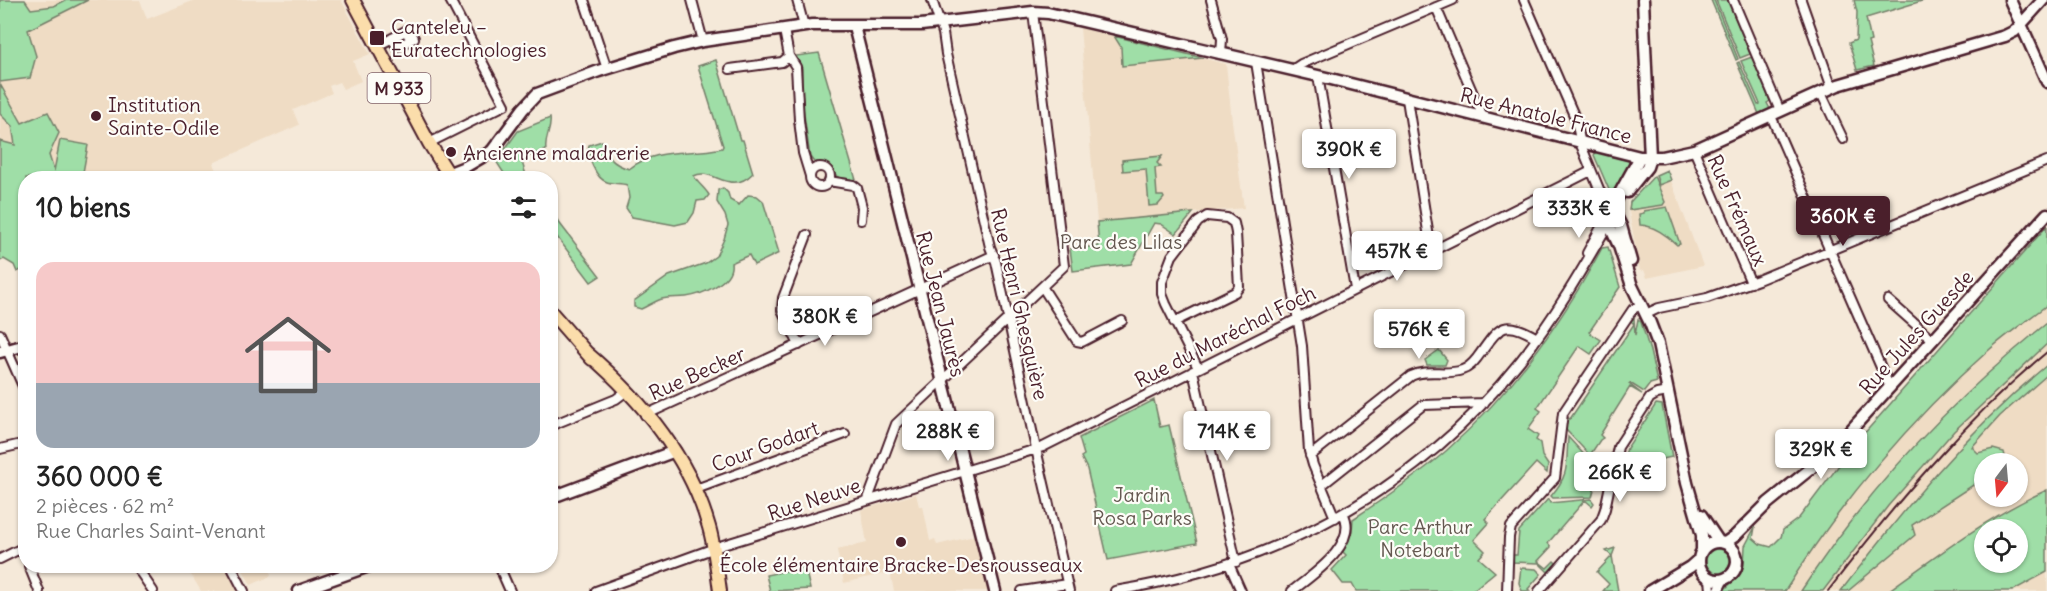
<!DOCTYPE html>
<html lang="fr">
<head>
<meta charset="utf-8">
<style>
  :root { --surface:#fff; --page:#f2f2f2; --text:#222; --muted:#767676; --line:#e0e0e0; --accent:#4a1f2b }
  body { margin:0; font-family:Delius,sans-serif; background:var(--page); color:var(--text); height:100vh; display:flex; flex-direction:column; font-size:22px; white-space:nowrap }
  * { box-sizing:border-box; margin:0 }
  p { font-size:20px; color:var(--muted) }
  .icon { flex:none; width:33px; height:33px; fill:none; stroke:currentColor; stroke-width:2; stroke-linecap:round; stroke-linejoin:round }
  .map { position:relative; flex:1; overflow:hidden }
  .sheet { position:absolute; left:18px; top:171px; width:540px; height:402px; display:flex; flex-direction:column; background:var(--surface); border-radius:24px; box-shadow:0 2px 4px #0004 }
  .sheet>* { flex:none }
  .needle { width:39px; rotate:196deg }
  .tools { position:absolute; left:1974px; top:453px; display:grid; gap:12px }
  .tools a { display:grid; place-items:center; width:54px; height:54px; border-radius:50%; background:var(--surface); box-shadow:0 2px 4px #0004; font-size:30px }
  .price { position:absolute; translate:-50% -51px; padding:0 14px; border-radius:6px; background:#fff; color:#222; font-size:20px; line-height:39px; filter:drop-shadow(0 2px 3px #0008) }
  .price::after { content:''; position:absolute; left:50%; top:36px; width:18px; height:14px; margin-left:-9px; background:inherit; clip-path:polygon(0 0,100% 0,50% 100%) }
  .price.current { background:var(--accent); color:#fff }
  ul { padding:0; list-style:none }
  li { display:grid; align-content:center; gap:12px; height:318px; padding:0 18px }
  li+li { border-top:2px solid var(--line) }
  li span { display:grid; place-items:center; height:186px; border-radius:18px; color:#555 }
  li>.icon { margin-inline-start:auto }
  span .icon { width:108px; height:108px; fill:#fffc; stroke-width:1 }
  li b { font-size:26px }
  h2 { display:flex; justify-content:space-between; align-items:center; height:72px; padding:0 18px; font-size:26px }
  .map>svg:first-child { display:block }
  .built { fill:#efdcc4; fill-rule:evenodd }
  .green { fill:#9fdea7; stroke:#747e69; stroke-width:1.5; fill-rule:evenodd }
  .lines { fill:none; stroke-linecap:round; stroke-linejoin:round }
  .street-casing { stroke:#4a1f2b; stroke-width:12 }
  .secondary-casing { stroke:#4a1f2b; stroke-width:15 }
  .primary-casing { stroke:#4a1f2b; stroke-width:16 }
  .street { stroke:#fdfcf7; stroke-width:8 }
  .secondary { stroke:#fdfcf7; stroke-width:10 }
  .primary { stroke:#fbddab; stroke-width:12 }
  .rail { stroke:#4a1f2b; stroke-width:2 }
  .poi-dot { fill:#4a1f2b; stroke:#fdfcf7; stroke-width:2 }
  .labels { text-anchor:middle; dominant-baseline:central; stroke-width:4.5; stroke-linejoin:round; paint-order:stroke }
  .shield { fill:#fdfcf7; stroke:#806168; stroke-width:1.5 }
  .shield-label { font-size:18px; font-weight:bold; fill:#4a1f2b }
  .poi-label { font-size:20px; fill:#4a1f2b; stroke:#fdfcf7; text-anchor:start }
  .street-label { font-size:20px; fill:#4a1f2b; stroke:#fdfcf7 }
  .park-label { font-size:20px; fill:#645850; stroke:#fdfcf7 }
</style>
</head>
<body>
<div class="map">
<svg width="2047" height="591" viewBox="0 0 2047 591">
  <rect width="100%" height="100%" fill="#f5e9d9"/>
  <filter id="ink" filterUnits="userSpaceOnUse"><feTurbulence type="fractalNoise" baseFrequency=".0167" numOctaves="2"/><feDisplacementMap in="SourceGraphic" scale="12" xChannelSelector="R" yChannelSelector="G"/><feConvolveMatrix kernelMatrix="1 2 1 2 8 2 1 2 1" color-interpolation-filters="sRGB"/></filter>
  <g filter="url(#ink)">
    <path class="built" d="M0 0H140L147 19 195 0H341L370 54 353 61 361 81 343 89 339 82 329 86 332 93 293 110 299 125 213 163 219 178H26L0 185Z
      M1080 28 1226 64 1232 121 1244 208 1097 222Z
      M1667 170 1703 266 1647 278 1644 270 1640 271 1628 206 1630 202 1646 183 1654 176Z
      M2047 226V591H1755L1855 444ZM1984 464H2018V496H1984ZM1984 530H2018V562H1984Z
      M916 494 919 506H923L930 541 935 539 937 545 974 536 988 591H894L890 572 844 583 837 550 867 543 861 510Z
      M182 566H227L240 591H201L188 570 186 571Z
      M241 566H275L269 568 271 576 251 585Z"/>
    <path class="green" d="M0 0H25L31 9 54 6 66 0H88L28 30 36 56 30 78 0 82Z
      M1711 0H1714L1738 59 1736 60Z
      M1716 0H1728L1750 54 1740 58Z
      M1854 0H1925L1866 18 1871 41 1868 42 1874 66 1857 70 1849 43 1856 40 1857 12Z
      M1114 36 1203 58 1122 66 1121 47Z
      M819 53 856 180 837 177C832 165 826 164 814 162L810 157 802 100V68L796 56Z
      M1752 57 1770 101 1767 103 1770 109 1759 114 1737 63 1739 62 1758 105 1760 104 1741 61Z
      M716 60 740 140H743L753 173C730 197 712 166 694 176 697 183 704 187 709 195L705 200 697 201 694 213 688 222 675 225 632 217 626 208 629 198 627 185C621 183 613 184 607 182 596 179 586 155 589 145L602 141C607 157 612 164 629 169 659 146 688 156 722 148L723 146 698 66Z
      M0 84 22 123 48 112 59 133 49 155 54 171 60 140 88 145 82 178 59 174 64 178H26L25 268 17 272 14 265 4 259 0 261V141L15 145 12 126 0 114Z
      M550 118C552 129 544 138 546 150L521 159 527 178H507L494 158 500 156 518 131Z
      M1596 152 1630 161 1632 163 1614 193 1610 192 1594 155Z
      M1162 156 1157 163 1161 167 1155 168 1157 196H1163L1164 198 1158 205 1149 206 1146 169 1123 171 1122 160Z
      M1667 170 1671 180 1659 185 1656 175Z
      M1654 176 1665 202 1663 205 1629 210 1630 202Z
      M723 188 728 193 730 200 739 205 748 195 757 196 763 201 779 253 754 265 749 255 731 263C734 282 701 295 686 297 678 298 669 297 662 299 655 301 648 306 641 309L634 307V301L669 276 706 263 716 256 724 239 728 225 725 215 717 202 718 190Z
      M1667 207 1680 244 1677 245C1668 236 1653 225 1640 225L1639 214 1644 213V211Z
      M551 212 600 276 591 282 551 229Z
      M1193 213 1176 234 1161 224 1154 223 1131 264 1073 271 1070 249 1099 246 1097 222Z
      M2047 226V305C2028 320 2007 334 1989 350 1911 419 1840 503 1785 591H1723L1741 573 1744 565 1745 546 1755 527 1753 538 1760 544 1771 547 1781 537 1783 530 1799 518 1855 444Z
      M1608 247 1620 287 1589 332 1601 340 1591 354 1579 346 1537 408 1541 411 1528 429 1538 436 1536 440 1540 443 1542 456 1548 465 1547 473 1536 463 1485 519 1489 523 1474 540 1485 551 1479 558 1495 572 1472 591H1356L1352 584H1343L1332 570 1346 555 1343 552 1352 531 1353 519C1385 498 1417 476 1446 451 1510 394 1561 324 1602 248Z
      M1634 318 1635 335 1638 319 1641 322 1650 351 1657 382 1650 384 1644 392 1630 383 1629 384 1642 394 1630 387 1600 435 1603 438 1600 440 1590 455 1601 462 1597 463 1566 430 1562 429 1564 416 1570 419 1634 324 1631 321Z
      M2047 323V344L1954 431 1888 506 1823 591H1801C1869 487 1950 401 2047 323Z
      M1439 350 1447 360 1445 365H1427L1425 360Z
      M2047 365V375L2000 416 1972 447 1978 453 1993 449 2004 452 2006 460 1999 463 1984 464V478L1912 525 1915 535 1848 591H1841C1905 508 1966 432 2047 365Z
      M1154 400 1160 427 1169 425 1197 543 1108 560 1087 469 1081 457 1084 455 1079 438Z
      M1656 404 1662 405 1672 457 1621 468 1627 448Z
      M1568 437 1599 471 1592 497 1553 498 1551 496C1570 474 1566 465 1568 437Z
      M2047 490V572L2012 591H1888C1939 554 1989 516 2047 490ZM1984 530H2018V562H1984Z
      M1548 499 1550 503 1591 499 1594 503 1592 506 1585 500 1548 543 1551 547 1538 561 1547 568 1554 561 1556 563 1548 572 1539 563 1511 562V555H1517L1519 531Z
      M1615 548 1612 556 1618 591H1603L1609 584 1597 572 1612 556 1606 551Z
      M1706 561a12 12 0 1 1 24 0a12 12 0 1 1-24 0Z
      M805 567 810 589 770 591 766 575Z
      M1521 568 1536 569 1541 574 1528 589 1530 591H1522L1519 583Z"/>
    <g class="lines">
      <defs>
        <path id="street" d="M450 0 505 105
          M584 0 607 69
          M692 0 703 41
          M797 0 804 26
          M932 0 943 33 946 54 990 247 996 262 1036 449 1069 591
          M1211 0 1222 39 1221 54
          M1524 0 1576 120 1581 145 1604 201 1606 218 1587 253
          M1733 0 1780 111
          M1801 0 1832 88
          M1436 7 1483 117
          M784 30 789 56 796 67 799 120 803 153 810 176
          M392 38 397 47 414 38 411 33 408 35
          M385 42 409 29 411 33
          M1256 62 1302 346 1309 451 1313 465 1335 518
          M730 69 782 62 789 56
          M1292 70 1301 64 1453 0
          M1318 76 1355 289
          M1821 93 1843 139
          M1407 99 1431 250
          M1771 116 1890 388
          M429 143 505 105
          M1694 150 1751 283
          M810 177a10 10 0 1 1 20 0a10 10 0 1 1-20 0Z
          M829 181 853 185 857 188 862 207 861 220
          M1043 288 1077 341 1082 342 1122 321
          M1888 300 1933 340
          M1646 314 1659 308 1707 298 1758 280 2047 161
          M1174 322 1235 292 1239 287 1236 233 1234 223 1227 218 1207 216 1198 222 1172 256 1162 282V294L1166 304 1198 368
          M0 334 26 393
          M799 345 782 310 783 298 807 235
          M1193 371 1236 562
          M645 415 994 255
          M550 426 616 399 628 390
          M0 449 26 443
          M1310 456 1411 376C1427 368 1446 376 1462 370 1469 368 1473 363 1477 358 1498 330 1501 316 1537 338
          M1322 485 1423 405 1484 403
          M696 489 845 434
          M868 499 896 424 1064 266 1033 12
          M24 554 26 557
          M0 559 26 546
          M1229 564 1241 591
          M29 566 39 591
          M136 566 153 591
          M231 566 244 591
          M499 566 510 591
          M1710 578 1711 591
          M596 591 723 545 1043 447 1591 171
          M1022 591 1067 584
          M1115 591C1279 564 1416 492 1520 361 1554 318 1582 270 1609 223
          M1292 591C1312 575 1360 544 1343 513
          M1507 591 1509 537 1511 527 1555 478 1563 413 1633 309 1641 305
          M1539 591 1601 520 1605 509 1618 447 1650 398 1657 394 1668 392
          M1718 591 1724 579"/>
        <path id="secondary" d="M2010 0 2047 82
          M854 26 995 591
          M1640 157 1606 218 1619 246 1632 286 1650 323 1658 344 1687 483 1702 535V551
          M437 178 465 167 492 151 523 109 537 94 599 71 674 48 703 41 812 25H921L1033 12 1048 13 1331 79 1640 157H1662L1694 150 1838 85 2005 36 2015 31 2043 0
          M1627 192 1647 167 1650 158 1643 0
          M1612 208 1621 226 1631 261
          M0 352 26 345
          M550 498 675 451
          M1701 515 1719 542
          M1699 561a19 19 0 1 1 38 0a19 19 0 1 1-38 0Z
          M1725 543 1735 536 1768 503 1830 453 2047 214
          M299 591 369 566
          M1650 591 1690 567 1699 559"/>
        <path id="primary" d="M353 0 429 143 451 178
          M550 311 592 359
          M587 353C642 400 689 456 709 527 715 548 717 570 720 591"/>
      </defs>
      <use href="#street" class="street-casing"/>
      <use href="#secondary" class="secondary-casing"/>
      <use href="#primary" class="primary-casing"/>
      <use href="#street" class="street"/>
      <use href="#secondary" class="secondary"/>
      <use href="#primary" class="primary"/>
      <path class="rail" d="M1828 591C1894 505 1963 422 2047 352"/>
    </g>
  </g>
  <g class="poi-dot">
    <rect x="369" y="30" width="16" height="16" rx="3"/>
    <circle cx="96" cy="116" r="6"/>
    <circle cx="451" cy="152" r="6"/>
    <circle cx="901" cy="542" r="6"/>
  </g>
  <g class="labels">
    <rect class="shield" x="367.5" y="73" width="63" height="30" rx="4.5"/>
    <g class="shield-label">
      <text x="399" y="88">M 933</text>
    </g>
    <g class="poi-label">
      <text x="391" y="26">Canteleu –<tspan x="391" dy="23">Euratechnologies</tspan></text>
      <text x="108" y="104">Institution<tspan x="108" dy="23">Sainte-Odile</tspan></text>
      <text x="463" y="152">Ancienne maladrerie</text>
      <text x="901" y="564" text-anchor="middle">École élémentaire Bracke-Desrousseaux</text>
    </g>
    <g class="street-label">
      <text transform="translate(1546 115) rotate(14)">Rue Anatole France</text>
      <text transform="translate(1738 210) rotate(66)">Rue Frémaux</text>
      <text transform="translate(941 304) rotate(76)">Rue Jean Jaurès</text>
      <text transform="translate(1020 304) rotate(77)">Rue Henri Ghesquière</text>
      <text transform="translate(1916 332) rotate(-48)">Rue Jules Guesde</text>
      <text transform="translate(1225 336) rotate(-27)">Rue du Maréchal Foch</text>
      <text transform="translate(697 373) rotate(-24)">Rue Becker</text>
      <text transform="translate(765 446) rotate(-20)">Cour Godart</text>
      <text transform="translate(814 499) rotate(-18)">Rue Neuve</text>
    </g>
    <g class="park-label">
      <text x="1121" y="241">Parc des Lilas</text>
      <text x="1142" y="494">Jardin<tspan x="1142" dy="23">Rosa Parks</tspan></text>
      <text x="1420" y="526">Parc Arthur<tspan x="1420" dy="23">Notebart</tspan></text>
    </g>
  </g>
</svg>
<div class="tools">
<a><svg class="needle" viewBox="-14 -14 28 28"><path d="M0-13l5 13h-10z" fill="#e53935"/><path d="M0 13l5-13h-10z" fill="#767676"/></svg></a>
<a><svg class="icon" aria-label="locate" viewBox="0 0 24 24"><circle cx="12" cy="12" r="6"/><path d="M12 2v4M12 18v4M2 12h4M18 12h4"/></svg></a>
</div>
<b class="price" style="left:1349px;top:180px">390K €</b>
<b class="price" style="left:1579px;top:239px">333K €</b>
<b class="price current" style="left:1843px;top:247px">360K €</b>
<b class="price" style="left:1397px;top:282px">457K €</b>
<b class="price" style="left:825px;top:347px">380K €</b>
<b class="price" style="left:1419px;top:360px">576K €</b>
<b class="price" style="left:948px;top:462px">288K €</b>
<b class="price" style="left:1227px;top:462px">714K €</b>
<b class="price" style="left:1821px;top:480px">329K €</b>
<b class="price" style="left:1620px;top:503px">266K €</b>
<section class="sheet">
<h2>10 biens<svg class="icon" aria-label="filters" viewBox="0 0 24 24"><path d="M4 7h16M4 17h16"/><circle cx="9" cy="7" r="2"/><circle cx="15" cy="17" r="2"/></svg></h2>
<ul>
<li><span style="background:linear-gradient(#f6c9c9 65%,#9aa5b1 0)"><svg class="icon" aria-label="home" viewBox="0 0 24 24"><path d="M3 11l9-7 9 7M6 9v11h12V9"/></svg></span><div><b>360 000 €</b><p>2 pièces · 62 m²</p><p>Rue Charles Saint-Venant</p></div></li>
</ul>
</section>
</div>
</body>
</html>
